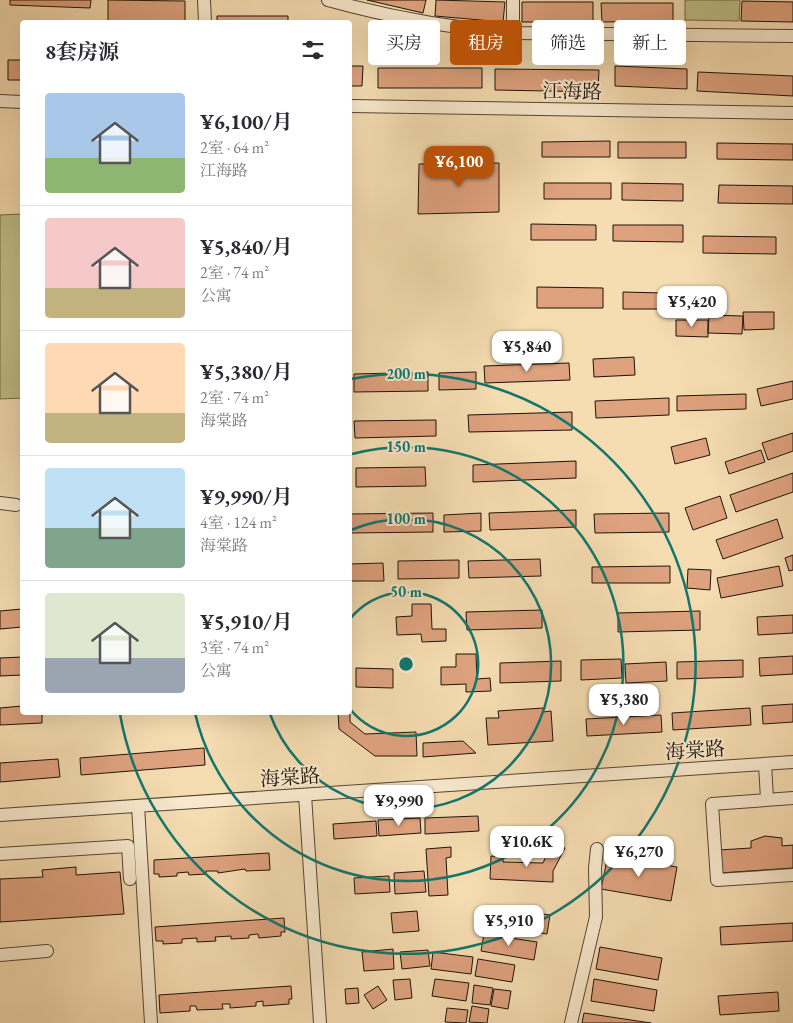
<!DOCTYPE html>
<html lang="zh">
<head>
<meta charset="utf-8">
<style>
  :root { --surface:#fff; --page:#f7f7f7; --text:#2b2b33; --muted:#7c7c81; --line:#e1e1e2; --accent:#b45309 }
  body { margin:0; font-family:"EB Garamond","Noto Serif SC",serif; background:var(--page); color:var(--text); height:100vh; display:flex; flex-direction:column; font-size:19px; white-space:nowrap }
  * { box-sizing:border-box; margin:0 }
  p { font-size:16px; color:var(--muted) }
  .icon { flex:none; width:28px; height:28px; fill:none; stroke:currentColor; stroke-width:2; stroke-linecap:round; stroke-linejoin:round }
  .map { position:relative; flex:1; overflow:hidden }
  .drawer { position:absolute; left:20px; top:20px; width:332px; height:695px; display:flex; flex-direction:column; background:var(--surface); border-radius:5px; box-shadow:0 5px 20px #0002 }
  .drawer>* { flex:none }
  .hud { position:absolute; left:368px; top:20px; width:350px; height:45px; display:flex; gap:10px }
  .price { position:absolute; translate:-50% -42px; padding:0 11px; border-radius:10px; background:#fff; color:#222; font-size:16px; line-height:32px; filter:drop-shadow(0 1px 2px #0008) }
  .price::after { content:''; position:absolute; left:50%; top:30px; width:15px; height:11px; margin-left:-8px; background:inherit; clip-path:polygon(0 0,100% 0,50% 100%) }
  .price.active { background:var(--accent); color:#fff }
  ul { padding:0; list-style:none }
  li { display:flex; align-items:center; gap:15px; height:125px; padding:0 25px }
  li+li { border-top:1px solid var(--line) }
  li span { display:grid; place-items:center; flex:none; width:140px; height:100px; border-radius:5px; color:#555 }
  li>.icon { margin-inline-start:auto }
  span .icon { width:60px; height:60px; fill:#fffc; stroke-width:1 }
  li b { font-size:21px }
  h2 { display:flex; justify-content:space-between; align-items:center; height:60px; padding:0 25px; font-size:21px }
  .chip { padding:0 18px; border-radius:5px; background:var(--surface); box-shadow:0 5px 20px #0002; font-size:18px; line-height:45px }
  .chip.active { background:var(--accent); color:#fff }
  .map>svg:first-child { display:block }
  .green { fill:#c0bf88; stroke:#6f694a }
  .building { fill:#dea27e; stroke:#1e130b }
  .lines { fill:none; stroke-linecap:round; stroke-linejoin:round }
  .minor-casing { stroke:#544534; stroke-width:14 }
  .minor { stroke:#f8e8cc; stroke-width:12 }
  .ring { fill:none; stroke:#0f766e; stroke-width:2.5 }
  .labels { text-anchor:middle; dominant-baseline:central; stroke-width:4; stroke-linejoin:round; paint-order:stroke }
  .street-label { font-size:20px; fill:#1e130b; stroke:#f8e8cc }
  .centre { fill:#0f766e; stroke:#f8e8cc; stroke-width:2.5 }
  .ring-label { font-size:15px; text-anchor:middle; font-weight:bold; fill:#0f766e; stroke:#f8e8cc; stroke-width:4; stroke-linejoin:round; paint-order:stroke }
</style>
</head>
<body>
<div class="map">
<svg width="793" height="1023" viewBox="0 0 793 1023">
  <rect width="100%" height="100%" fill="#f5dcb1"/>
  <filter id="stains"><feTurbulence type="fractalNoise" baseFrequency=".004" numOctaves="4"/><feColorMatrix values="0 0 0 0 .2 0 0 0 0 .09 0 0 0 0 .02 0 0 0 .5 -.17"/></filter>
  <radialGradient id="worn" r=".72"><stop offset=".6" stop-color="#630" stop-opacity="0"/><stop offset="1" stop-color="#630" stop-opacity=".3"/></radialGradient>
  <path class="green" d="M685 0H740L739 21 685 20Z
    M22 214V398L0 399V215Z"/>
  <path class="building" d="M10 0H91L90 8 10 5Z
    M108 0 185 1V22L108 21Z
    M367 0H426L423 13Z
    M436 0 505 2 503 22 435 16Z
    M742 1 793 2V22L741 21Z
    M522 2H593V22H522Z
    M601 3H673V21L602 22Z
    M217 16H288V22H217Z
    M8 60H22V80H8Z
    M350 66H363L362 86H350Z
    M615 66 687 69V89L615 86Z
    M378 68H482V88H378Z
    M495 69 599 70 598 92 495 90Z
    M698 72 793 76V96L697 91Z
    M610 141V157H542V142Z
    M618 142H686V158H618Z
    M717 143 793 144V160L717 159Z
    M499 163V212L418 214 419 164Z
    M544 183H611V199H544Z
    M622 183 683 184V201L622 200Z
    M719 185 793 186V204L718 203Z
    M531 224 596 225V240H531Z
    M613 225H683V242L613 241Z
    M703 236 776 237V254L703 253Z
    M537 287 603 288V308H537Z
    M623 292 664 293V309H623Z
    M743 312H774V329L744 330Z
    M709 315 743 316 742 334 708 333Z
    M676 320H708V337L676 336Z
    M634 357 635 375 594 377 593 359Z
    M569 363 570 380 485 383 484 366Z
    M428 372V391L354 392V374Z
    M476 372V389L439 390V373Z
    M793 381V399L761 406 757 389Z
    M746 394V409L677 411V396Z
    M669 398V415L596 418 595 401Z
    M572 412V430L469 432 468 415Z
    M436 420V436L355 438 354 421Z
    M793 433V451L768 460 762 443Z
    M706 438 710 455 675 464 671 447Z
    M761 450 765 462 729 474 725 462Z
    M576 461V478L473 482V465Z
    M425 467 426 486 356 487V468Z
    M793 473V492L736 512 730 495Z
    M720 496 727 518 693 530 685 508Z
    M576 510V527L490 530 489 513Z
    M433 513V532L350 533V514Z
    M481 513V531L444 532V515Z
    M669 513V532L595 533 594 514Z
    M777 519 783 538 723 559 716 540Z
    M793 555V570L789 571 785 558Z
    M540 559 541 576 469 578 468 561Z
    M459 560V578L398 579V561Z
    M383 563 384 581H350V564Z
    M670 566V583H592V567Z
    M779 566 783 586 721 598 717 578Z
    M688 569 711 570 710 590 687 588Z
    M412 604H431L432 629H446V641L422 642 421 634 397 635 396 617 412 616Z
    M22 609V627L0 629V611Z
    M542 610V628L467 630 466 612Z
    M700 611V630L618 632V613Z
    M793 615V633L758 635 757 617Z
    M456 654H476L477 679 490 678 491 691 466 692V684L441 685V667H456Z
    M793 656V674L760 676 759 658Z
    M22 657V675L0 676V658Z
    M621 659 622 678 581 680V660Z
    M743 660V677L677 679V662Z
    M561 661V681L500 683V663Z
    M666 662 667 681 626 683 625 664Z
    M356 668 393 669V688L356 687Z
    M793 704V722L763 724 762 706Z
    M22 706V712H42V723L0 725V708Z
    M543 708V712L551 711 553 741 488 745 486 718H499L498 711Z
    M750 708 751 725 673 730 672 713Z
    M338 712H350V722L365 734 416 732 417 756H375L339 729Z
    M661 715 662 732 587 736 586 719Z
    M463 741 476 753 423 757V743Z
    M204 748 205 765 81 775 80 758Z
    M58 759 60 777 0 782V763Z
    M478 816 479 831 425 834V818Z
    M420 818 421 833 379 836 378 820Z
    M376 821 377 836 334 839 333 824Z
    M765 836 782 838V846L793 845V868L720 873 719 850 751 848V841Z
    M552 843 565 848 553 871V882L490 879 491 856 503 857V862L543 863Z
    M451 847V857L446 858 448 895 429 896 426 849Z
    M269 853 270 870 246 871 245 869 218 873V871H206V874L189 875 188 872 177 873V876L159 877V874H154V860Z
    M608 855 677 867 671 901 601 889Z
    M76 867V875L120 872 124 914 0 922V879L43 877 42 870Z
    M424 871 426 892 395 894 394 873Z
    M389 876 390 892 355 894 354 878Z
    M486 906 550 915 547 934 483 924Z
    M417 911 419 931 393 933 391 913Z
    M284 918 285 932H281V936L259 938 258 934 249 935V938L231 939V936L215 937 216 941 197 942V938L182 939V943L163 944V941H156L155 927Z
    M793 923V941L721 945 720 927Z
    M484 934 537 942 534 960 481 951Z
    M600 947 662 958 658 980 596 969Z
    M393 949 394 969 364 971 362 952Z
    M428 950 430 966 402 969 400 952Z
    M433 952 473 957 471 974 431 969Z
    M478 959 515 965 512 982 475 976Z
    M410 979 412 998 395 1000 393 980Z
    M435 979 469 983 466 1001 432 996Z
    M594 979 657 990 654 1011 591 1001Z
    M474 985 493 988 490 1005 472 1003Z
    M291 986 292 999H289V1004L263 1006V1001L256 1002V1006L230 1008V1004H222L223 1009 197 1010 196 1006H190V1011L160 1013 159 995Z
    M378 986 387 1000 373 1009 364 995Z
    M358 988 359 1003 346 1004 345 989Z
    M494 989 511 991 508 1009 491 1006Z
    M778 992 779 1011 720 1015 718 996Z
    M472 1006 489 1009 487 1023 469 1022Z
    M447 1008 468 1010 466 1023 445 1022Z
    M584 1013 651 1023H582Z"/>
  <g class="lines">
    <defs>
      <path id="minor" d="M204 0 205 22
        M328 0C389 17 450 28 513 33V0
        M513 33 793 36
        M0 101 22 102
        M350 106 793 113
        M0 503 16 505
        M765 764 767 799
        M305 795 320 1023
        M793 798 712 804 717 880 793 875
        M138 806 151 1023
        M0 815 793 762
        M0 854 128 846 130 879
        M0 955 47 951
        M571 1023 596 917 595 868 597 849"/>
    </defs>
    <use href="#minor" class="minor-casing"/>
    <use href="#minor" class="minor"/>
  </g>
  <g class="ring">
    <path d="M350 619A72 72 0 1 1 350 709"/>
    <path d="M351 530A145 145 0 1 1 270 714"/>
    <path d="M352 454A217 217 0 1 1 195 713"/>
    <path d="M351 379A290 290 0 1 1 120 714"/>
  </g>
  <g class="labels">
    <g class="street-label">
      <text transform="translate(572 91) rotate(1)">江海路</text>
      <text transform="translate(695 750) rotate(-4)">海棠路</text>
      <text transform="translate(290 777) rotate(-4)">海棠路</text>
    </g>
  </g>
  <circle cx="406" cy="664" r="8" class="centre"/>
  <g class="ring-label">
    <text x="406" y="379">200 m</text>
    <text x="406" y="452">150 m</text>
    <text x="406" y="524">100 m</text>
    <text x="406" y="597">50 m</text>
  </g>
  <rect width="100%" height="100%" filter="url(#stains)"/>
  <rect width="100%" height="100%" fill="url(#worn)"/>
</svg>
<b class="price active" style="left:459px;top:188px">¥6,100</b>
<b class="price" style="left:692px;top:328px">¥5,420</b>
<b class="price" style="left:527px;top:373px">¥5,840</b>
<b class="price" style="left:624px;top:726px">¥5,380</b>
<b class="price" style="left:399px;top:827px">¥9,990</b>
<b class="price" style="left:527px;top:868px">¥10.6K</b>
<b class="price" style="left:639px;top:878px">¥6,270</b>
<b class="price" style="left:509px;top:947px">¥5,910</b>
<div class="hud">
<a class="chip">买房</a>
<a class="chip active">租房</a>
<a class="chip">筛选</a>
<a class="chip">新上</a>
</div>
<section class="drawer">
<h2>8套房源<svg class="icon" aria-label="filters" viewBox="0 0 24 24"><path d="M4 7h16M4 17h16"/><circle cx="9" cy="7" r="2"/><circle cx="15" cy="17" r="2"/></svg></h2>
<ul>
<li><span style="background:linear-gradient(#a9c7e8 65%,#8fb573 0)"><svg class="icon" aria-label="home" viewBox="0 0 24 24"><path d="M3 11l9-7 9 7M6 9v11h12V9"/></svg></span><div><b>¥6,100/月</b><p>2室 · 64 m²</p><p>江海路</p></div></li>
<li><span style="background:linear-gradient(#f6c9c9 70%,#c2b280 0)"><svg class="icon" aria-label="home" viewBox="0 0 24 24"><path d="M3 11l9-7 9 7M6 9v11h12V9"/></svg></span><div><b>¥5,840/月</b><p>2室 · 74 m²</p><p>公寓</p></div></li>
<li><span style="background:linear-gradient(#ffd9b3 70%,#c2b280 0)"><svg class="icon" aria-label="home" viewBox="0 0 24 24"><path d="M3 11l9-7 9 7M6 9v11h12V9"/></svg></span><div><b>¥5,380/月</b><p>2室 · 74 m²</p><p>海棠路</p></div></li>
<li><span style="background:linear-gradient(#bfe0f5 60%,#7fa58c 0)"><svg class="icon" aria-label="home" viewBox="0 0 24 24"><path d="M3 11l9-7 9 7M6 9v11h12V9"/></svg></span><div><b>¥9,990/月</b><p>4室 · 124 m²</p><p>海棠路</p></div></li>
<li><span style="background:linear-gradient(#dfe7d0 65%,#9aa5b1 0)"><svg class="icon" aria-label="home" viewBox="0 0 24 24"><path d="M3 11l9-7 9 7M6 9v11h12V9"/></svg></span><div><b>¥5,910/月</b><p>3室 · 74 m²</p><p>公寓</p></div></li>
</ul>
</section>
</div>
</body>
</html>
